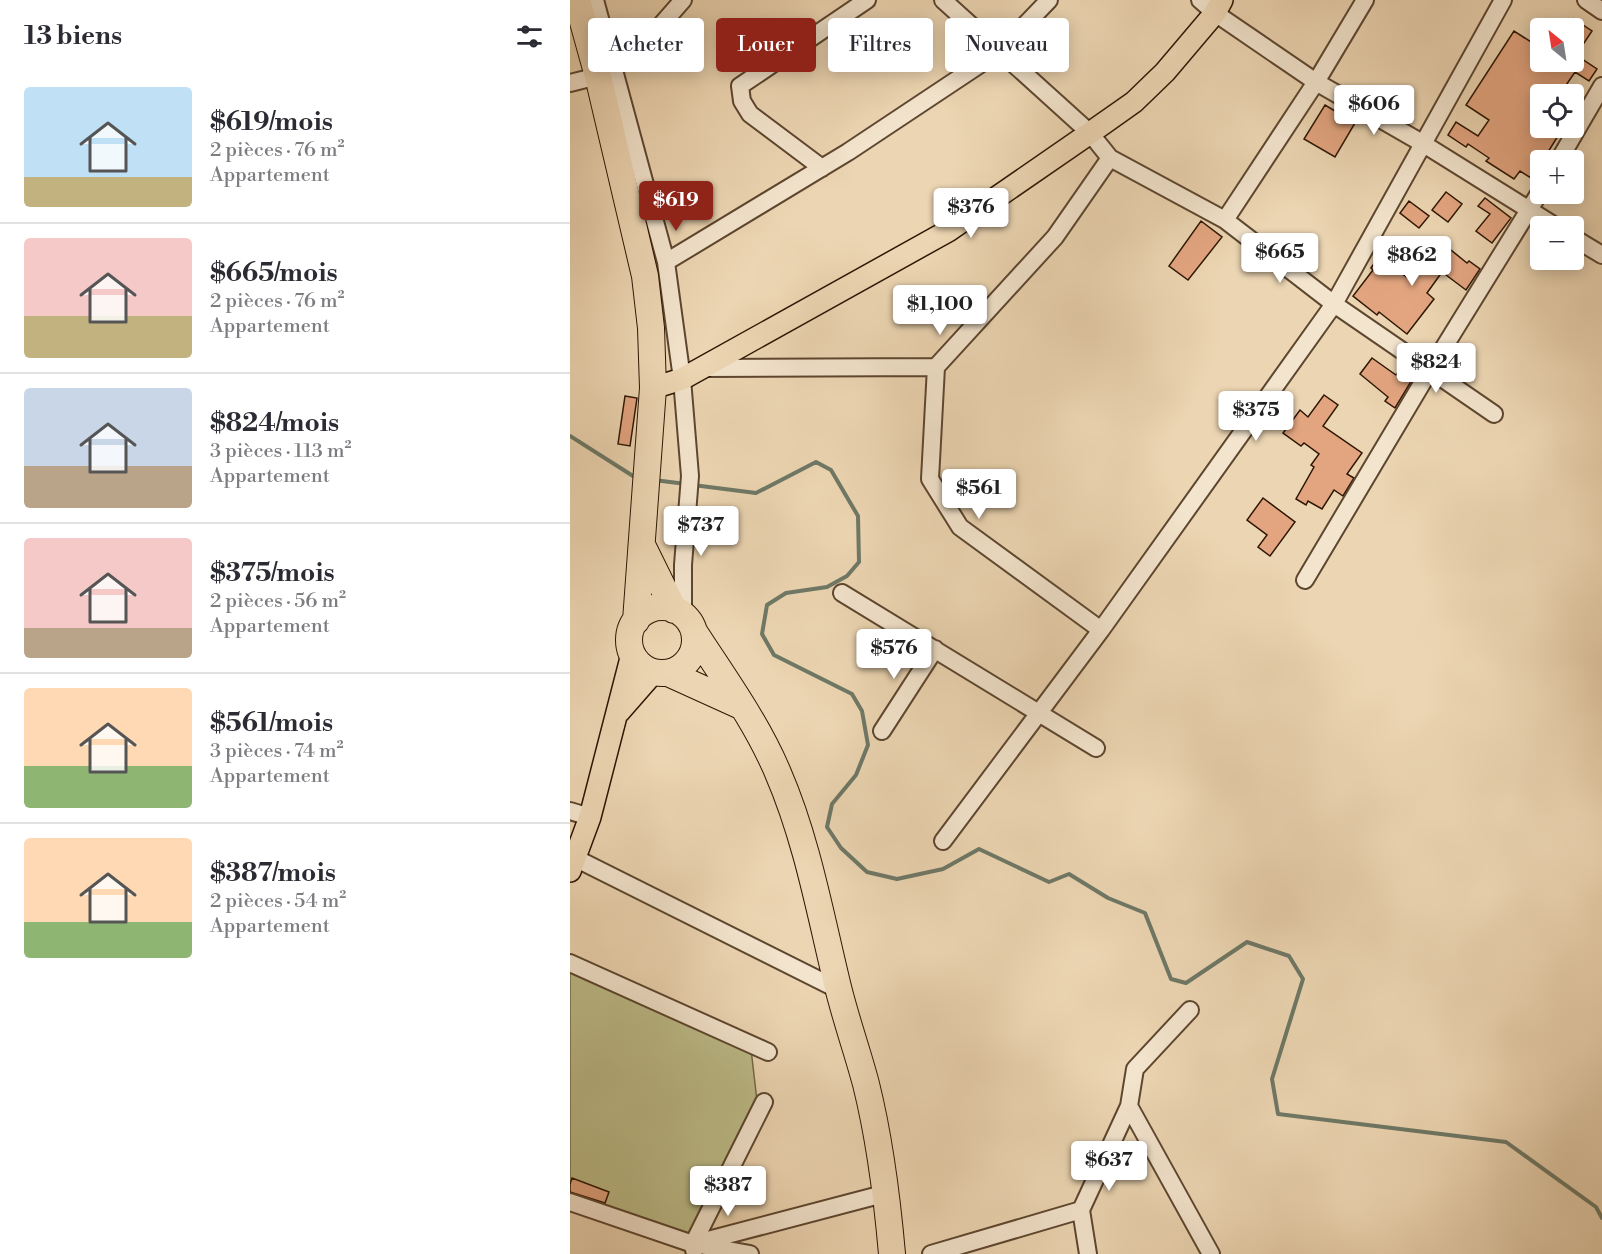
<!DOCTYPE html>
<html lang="fr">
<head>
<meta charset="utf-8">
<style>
  :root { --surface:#fff; --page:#f2f2f3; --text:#2b2b33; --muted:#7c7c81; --line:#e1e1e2; --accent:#8f2418 }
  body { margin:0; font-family:"Libre Bodoni",serif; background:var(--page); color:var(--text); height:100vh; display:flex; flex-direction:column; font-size:22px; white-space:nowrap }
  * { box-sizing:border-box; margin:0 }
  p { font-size:20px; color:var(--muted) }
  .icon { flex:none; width:33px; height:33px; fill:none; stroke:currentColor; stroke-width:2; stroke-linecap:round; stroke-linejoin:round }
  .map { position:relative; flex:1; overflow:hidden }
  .panel { display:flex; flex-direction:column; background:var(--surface); width:570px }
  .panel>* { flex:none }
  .banner { position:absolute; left:18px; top:18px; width:570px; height:54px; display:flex; gap:12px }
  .needle { width:39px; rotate:330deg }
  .buttons { position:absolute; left:960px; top:18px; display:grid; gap:12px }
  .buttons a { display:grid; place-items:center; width:54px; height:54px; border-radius:6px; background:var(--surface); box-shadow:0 3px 15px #0003; font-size:30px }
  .price { position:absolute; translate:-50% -51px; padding:0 14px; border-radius:6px; background:#fff; color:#222; font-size:20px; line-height:39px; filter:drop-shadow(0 2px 3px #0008) }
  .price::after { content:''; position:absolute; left:50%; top:36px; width:18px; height:14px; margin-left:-9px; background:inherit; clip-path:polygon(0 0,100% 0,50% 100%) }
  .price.selected { background:var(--accent); color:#fff }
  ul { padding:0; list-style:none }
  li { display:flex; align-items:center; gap:18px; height:150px; padding:0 24px }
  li+li { border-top:2px solid var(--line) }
  li span { display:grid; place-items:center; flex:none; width:168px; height:120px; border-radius:6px; color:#555 }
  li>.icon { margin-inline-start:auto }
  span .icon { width:72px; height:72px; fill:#fffc; stroke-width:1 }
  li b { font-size:26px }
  h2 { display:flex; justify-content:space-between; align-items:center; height:72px; padding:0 24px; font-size:26px }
  .pill { padding:0 21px; border-radius:6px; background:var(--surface); box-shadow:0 3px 15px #0003; font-size:21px; line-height:54px }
  .pill.selected { background:var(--accent); color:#fff }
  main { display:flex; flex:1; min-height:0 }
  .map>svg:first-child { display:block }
  .green { fill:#bcbc89; stroke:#746946; stroke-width:1.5 }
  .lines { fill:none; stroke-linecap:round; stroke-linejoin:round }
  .stream { stroke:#6e7866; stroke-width:4 }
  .building { fill:#e3a580; stroke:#2d1603; stroke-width:1.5 }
  .minor-casing { stroke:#5d462f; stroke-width:20 }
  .major-casing { stroke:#2d1603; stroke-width:24 }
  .highway-casing { stroke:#2d1603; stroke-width:28 }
  .minor { stroke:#f3e4cd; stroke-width:16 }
  .major { stroke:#ecd5b2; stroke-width:21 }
  .highway { stroke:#ecd5b2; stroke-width:26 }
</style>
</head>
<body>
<main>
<section class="panel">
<h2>13 biens<svg class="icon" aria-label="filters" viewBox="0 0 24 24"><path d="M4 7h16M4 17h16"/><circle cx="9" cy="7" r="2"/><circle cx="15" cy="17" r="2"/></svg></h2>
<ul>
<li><span style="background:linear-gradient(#bfe0f5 75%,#c2b280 0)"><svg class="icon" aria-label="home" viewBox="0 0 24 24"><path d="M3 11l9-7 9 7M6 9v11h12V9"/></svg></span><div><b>$619/mois</b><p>2 pièces · 76 m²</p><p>Appartement</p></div></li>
<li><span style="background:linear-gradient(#f6c9c9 65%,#c2b280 0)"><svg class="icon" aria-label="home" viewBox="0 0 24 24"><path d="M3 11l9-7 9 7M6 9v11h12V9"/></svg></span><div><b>$665/mois</b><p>2 pièces · 76 m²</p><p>Appartement</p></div></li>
<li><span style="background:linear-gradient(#c9d6e8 65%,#b9a48a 0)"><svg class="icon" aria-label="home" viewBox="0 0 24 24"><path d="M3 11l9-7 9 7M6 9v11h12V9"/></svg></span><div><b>$824/mois</b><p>3 pièces · 113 m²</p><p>Appartement</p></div></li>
<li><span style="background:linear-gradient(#f6c9c9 75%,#b9a48a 0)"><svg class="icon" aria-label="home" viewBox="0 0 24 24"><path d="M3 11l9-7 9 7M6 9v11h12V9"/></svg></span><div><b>$375/mois</b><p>2 pièces · 56 m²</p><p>Appartement</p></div></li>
<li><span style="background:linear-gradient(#ffd9b3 65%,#8fb573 0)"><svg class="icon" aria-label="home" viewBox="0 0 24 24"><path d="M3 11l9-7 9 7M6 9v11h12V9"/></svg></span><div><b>$561/mois</b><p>3 pièces · 74 m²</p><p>Appartement</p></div></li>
<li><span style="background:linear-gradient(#ffd9b3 70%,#8fb573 0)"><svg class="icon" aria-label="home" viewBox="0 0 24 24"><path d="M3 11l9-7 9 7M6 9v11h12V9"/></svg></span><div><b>$387/mois</b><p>2 pièces · 54 m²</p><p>Appartement</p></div></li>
</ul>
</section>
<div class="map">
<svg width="1032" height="1254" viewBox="0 0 1032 1254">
  <rect width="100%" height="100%" fill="#ecd5b2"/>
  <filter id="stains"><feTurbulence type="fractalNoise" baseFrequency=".00333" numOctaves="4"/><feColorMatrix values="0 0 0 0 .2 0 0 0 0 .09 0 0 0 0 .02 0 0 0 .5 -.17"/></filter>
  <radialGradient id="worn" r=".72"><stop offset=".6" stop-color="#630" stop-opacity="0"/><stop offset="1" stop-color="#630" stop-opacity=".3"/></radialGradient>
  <path class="green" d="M0 969 181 1049 187 1101 118 1235 0 1195Z"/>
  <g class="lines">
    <path class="stream" d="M0 436 63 476 68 477
      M84 480 116 484
      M123 485 186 493 246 462 261 470 288 516 289 562 277 576 257 587 216 593 197 605 192 634 204 655 282 694 292 711 298 745 286 775 262 804 257 827 271 848 297 872 327 879 373 869 409 849 479 882 499 874 538 898 575 913 601 979 616 983 677 942 719 956 733 979 702 1079 708 1114 936 1142 1026 1207 1032 1218"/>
  </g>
  <path class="building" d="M1004 19 1022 31 1006 55 1027 69 1019 81 1005 72 990 94H985L970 85V128H993L973 160H970V164L961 178 950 171 944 179 916 161 919 158 898 144 896 147 878 135 886 122 908 136 919 120 896 105 944 31 961 42 970 26V62H1004Z
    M755 105 785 123 765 157 734 139Z
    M876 192 892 204 878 222 862 210Z
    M915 198 941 218 922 243 906 231 920 214 908 206Z
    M839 201 859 216 849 228 830 213Z
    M631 221 652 237 618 280 599 266Z
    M871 242 897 263 899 261 910 269 896 290 872 272 857 293 864 299 837 334 809 312 807 315 783 296 803 270 801 268 808 258 826 272 827 270 843 282Z
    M802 358 826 375 832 367 845 375 825 408 815 401 818 397 790 374Z
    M754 395 768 405 753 426 792 453 777 474 784 478 773 496 764 490 752 509 738 501 736 505 726 499 744 467 741 465 749 454 734 443 731 446 713 433 730 410 738 417Z
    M55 396 67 398 60 446 48 444Z
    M693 498 725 522 700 556 688 547 697 535 677 520Z
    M2 1178 39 1192 35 1203 0 1192V1184Z"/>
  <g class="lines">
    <defs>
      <path id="minor" d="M25 0 96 262 112 379 120 476 113 565V615
        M373 0 520 133 540 158 655 220 764 304 924 414
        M630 0 645 13 746 82 852 143 985 226
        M1016 0 1032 11
        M0 83 28 76 57 60 70 49 113 0
        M989 160 1032 86
        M252 168 180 114 172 101 170 86 297 0
        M655 220 746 82 795 0
        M1004 238 1032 255
        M96 262 278 152 430 51 479 0
        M366 367 360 479 390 527 531 630
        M132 368 366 367 485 237 540 158
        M735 580 860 370 970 192
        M272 593 526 748
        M312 731 365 649
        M0 811 20 817
        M373 841 531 630 764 304 933 0
        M5 858 269 990
        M0 963 198 1052
        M559 1106 641 1254
        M0 1202 123 1244 317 1193
        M511 1210 518 1254
        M130 1245 180 1254
        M124 1250 123 1244 194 1102
        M361 1254 511 1210 559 1106 565 1069 620 1010"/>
      <path id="major" d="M83 388 112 379 378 231 520 133 564 102 595 72 645 13 652 0
        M49 712 84 672
        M0 871 20 817 62 654"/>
      <path id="highway" d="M7 0 28 76 75 276 81 328 83 388 66 621
        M72 545 104 610
        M59 640a33 33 0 1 1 66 0a33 33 0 1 1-66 0Z
        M125 633C154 678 187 723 208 773 237 840 250 913 267 983 275 1017 287 1050 296 1084 310 1140 317 1197 322 1254
        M98 673 173 707"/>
    </defs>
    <use href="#minor" class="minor-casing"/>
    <use href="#major" class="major-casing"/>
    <use href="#highway" class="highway-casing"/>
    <use href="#minor" class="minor"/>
    <use href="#major" class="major"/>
    <use href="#highway" class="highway"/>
  </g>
  <rect width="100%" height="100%" filter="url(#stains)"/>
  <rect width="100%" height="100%" fill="url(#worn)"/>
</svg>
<div class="buttons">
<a><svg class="needle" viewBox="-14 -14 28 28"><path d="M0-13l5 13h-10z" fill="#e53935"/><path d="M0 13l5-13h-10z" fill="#7c7c81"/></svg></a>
<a><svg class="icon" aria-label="locate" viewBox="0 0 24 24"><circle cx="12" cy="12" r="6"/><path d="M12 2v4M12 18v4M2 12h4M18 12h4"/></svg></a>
<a>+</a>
<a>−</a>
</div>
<b class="price" style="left:804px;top:136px">$606</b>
<b class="price selected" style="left:106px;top:232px">$619</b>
<b class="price" style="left:401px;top:239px">$376</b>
<b class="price" style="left:710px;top:284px">$665</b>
<b class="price" style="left:842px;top:287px">$862</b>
<b class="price" style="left:370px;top:336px">$1,100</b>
<b class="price" style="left:866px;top:394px">$824</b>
<b class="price" style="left:686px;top:442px">$375</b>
<b class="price" style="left:409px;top:520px">$561</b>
<b class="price" style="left:131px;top:557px">$737</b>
<b class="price" style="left:324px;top:680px">$576</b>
<b class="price" style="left:539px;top:1192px">$637</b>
<b class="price" style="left:158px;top:1217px">$387</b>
<div class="banner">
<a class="pill">Acheter</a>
<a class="pill selected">Louer</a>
<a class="pill">Filtres</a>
<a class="pill">Nouveau</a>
</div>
</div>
</main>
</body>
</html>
